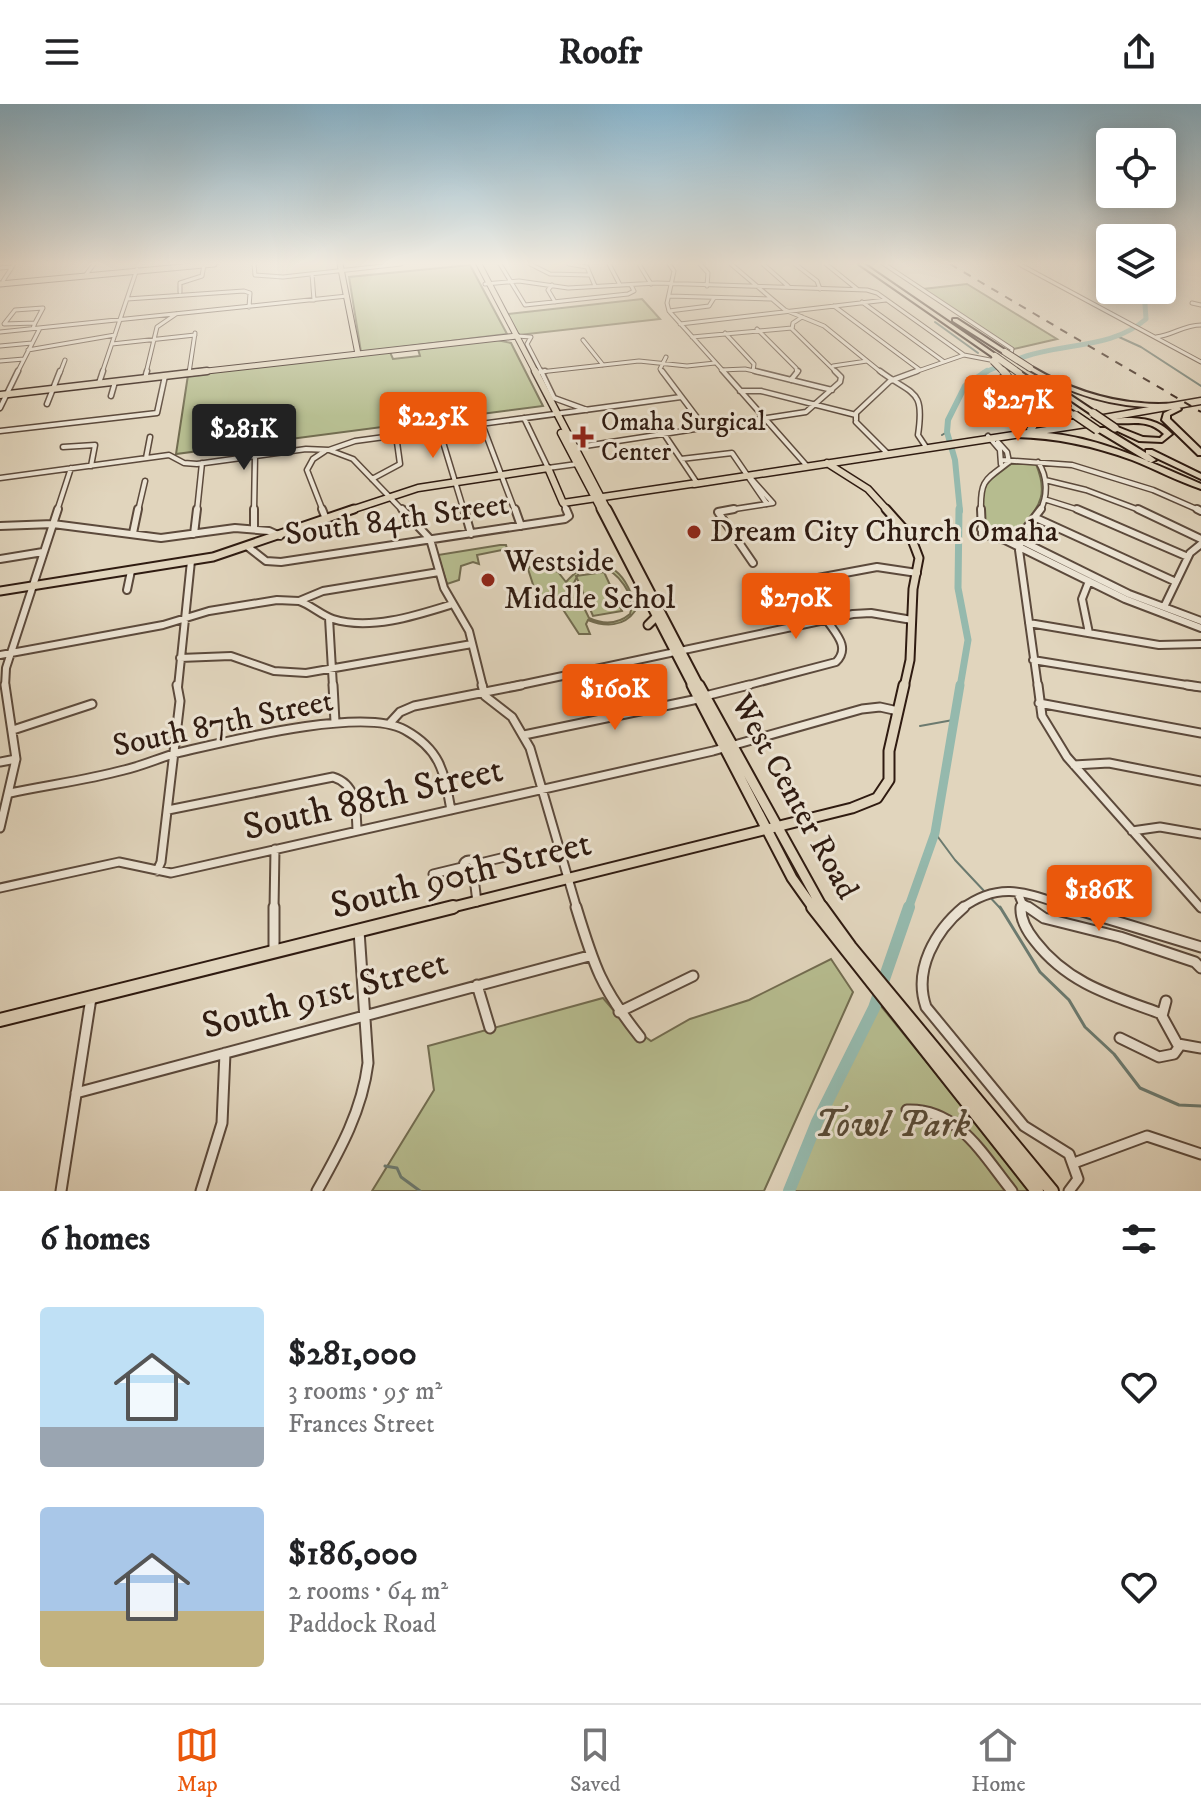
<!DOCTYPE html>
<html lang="en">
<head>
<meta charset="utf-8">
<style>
  :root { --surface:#fff; --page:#f6f6f6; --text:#202124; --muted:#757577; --line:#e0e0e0; --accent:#ea580c }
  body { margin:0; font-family:"IM FELL DW Pica",serif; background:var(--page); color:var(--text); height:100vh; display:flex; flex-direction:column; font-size:30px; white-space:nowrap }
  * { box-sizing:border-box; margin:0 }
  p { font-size:26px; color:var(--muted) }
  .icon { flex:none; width:44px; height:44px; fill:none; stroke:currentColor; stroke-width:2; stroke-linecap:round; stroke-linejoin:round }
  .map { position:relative; height:1087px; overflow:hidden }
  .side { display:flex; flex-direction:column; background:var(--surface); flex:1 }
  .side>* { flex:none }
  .fabs { position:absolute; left:1096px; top:24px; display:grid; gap:16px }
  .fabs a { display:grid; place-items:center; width:80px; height:80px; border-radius:8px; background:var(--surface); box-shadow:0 4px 20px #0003; font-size:40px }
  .price { position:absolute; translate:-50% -68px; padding:0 18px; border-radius:8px; background:var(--accent); color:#fff; font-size:26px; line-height:52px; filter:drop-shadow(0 2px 4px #0008) }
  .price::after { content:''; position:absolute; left:50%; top:48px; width:24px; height:18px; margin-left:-12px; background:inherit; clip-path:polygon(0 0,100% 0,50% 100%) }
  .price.selected { background:#222; color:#fff }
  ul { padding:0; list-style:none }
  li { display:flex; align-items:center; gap:24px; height:200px; padding:0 40px }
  li span { display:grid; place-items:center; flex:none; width:224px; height:160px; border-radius:8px; color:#555 }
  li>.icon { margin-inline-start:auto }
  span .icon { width:96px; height:96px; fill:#fffc; stroke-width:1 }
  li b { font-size:34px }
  h2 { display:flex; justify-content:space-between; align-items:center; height:96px; padding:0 40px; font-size:34px }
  header { display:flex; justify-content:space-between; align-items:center; height:104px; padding:0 40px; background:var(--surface); font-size:36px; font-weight:700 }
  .dock { display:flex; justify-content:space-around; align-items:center; height:112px; border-top:2px solid var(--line); background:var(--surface); font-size:22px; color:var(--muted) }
  .dock a { display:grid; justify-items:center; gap:4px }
  .dock .selected { color:var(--accent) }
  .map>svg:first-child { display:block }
  .green { fill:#b6bc8f; stroke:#726c50; stroke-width:2; fill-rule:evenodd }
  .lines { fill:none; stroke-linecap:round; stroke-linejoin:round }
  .stream-far1 { stroke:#6c7a6f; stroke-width:2 }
  .stream { stroke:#6c7a6f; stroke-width:3 }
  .river-far4 { stroke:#95b9ad; stroke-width:5 }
  .river-far3 { stroke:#95b9ad; stroke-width:6 }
  .river-far2 { stroke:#95b9ad; stroke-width:7 }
  .river-far1 { stroke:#95b9ad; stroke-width:9 }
  .river { stroke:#95b9ad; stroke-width:12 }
  .minor-far4-casing { stroke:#5c4a3c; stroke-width:5 }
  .minor-far3-casing { stroke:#5c4a3c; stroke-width:7 }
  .minor-far2-casing { stroke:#5c4a3c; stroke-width:10 }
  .minor-far1-casing { stroke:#5c4a3c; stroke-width:11 }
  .minor-casing { stroke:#5c4a3c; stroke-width:13 }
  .major-far4-casing { stroke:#2f1b11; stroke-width:7 }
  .major-far3-casing { stroke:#2f1b11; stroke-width:9 }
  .major-far2-casing { stroke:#2f1b11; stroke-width:11 }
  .major-far1-casing { stroke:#2f1b11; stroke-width:13 }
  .major-casing { stroke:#2f1b11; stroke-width:16 }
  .highway-casing { stroke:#2f1b11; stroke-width:4 }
  .minor-far4 { stroke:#ece4d4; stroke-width:3 }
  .minor-far3 { stroke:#ece4d4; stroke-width:4 }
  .minor-far2 { stroke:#ece4d4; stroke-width:6 }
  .minor-far1 { stroke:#ece4d4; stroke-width:7 }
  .minor { stroke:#ece4d4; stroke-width:9 }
  .major-far4 { stroke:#e1d5bd; stroke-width:5 }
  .major-far3 { stroke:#e1d5bd; stroke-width:6 }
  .major-far2 { stroke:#e1d5bd; stroke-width:7 }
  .major-far1 { stroke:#e1d5bd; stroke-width:9 }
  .major { stroke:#e1d5bd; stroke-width:12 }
  .highway { fill:#e1d5bd; fill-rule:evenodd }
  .rail { stroke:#2f1b11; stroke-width:2; stroke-dasharray:8 8; stroke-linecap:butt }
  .highway-bridge-far1-casing { stroke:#2f1b11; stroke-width:8; stroke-linecap:butt }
  .highway-bridge-casing { stroke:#2f1b11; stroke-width:10; stroke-linecap:butt }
  .highway-bridge-far1 { stroke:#e1d5bd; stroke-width:6 }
  .highway-bridge { stroke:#e1d5bd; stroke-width:7 }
  .poi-dot { fill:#8f2418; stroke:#ece4d4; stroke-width:3 }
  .labels { text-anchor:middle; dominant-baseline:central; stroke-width:6; stroke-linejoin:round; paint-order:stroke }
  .far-poi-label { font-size:26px; fill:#2f1b11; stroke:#ece4d4; text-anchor:start }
  .street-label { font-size:32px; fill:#2f1b11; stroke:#ece4d4 }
  .poi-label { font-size:32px; fill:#2f1b11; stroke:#ece4d4; text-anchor:start }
  .near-street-label { font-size:38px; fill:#2f1b11; stroke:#ece4d4 }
  .near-park-label { font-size:38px; font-style:italic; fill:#584b37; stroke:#ece4d4 }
</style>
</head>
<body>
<header><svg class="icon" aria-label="menu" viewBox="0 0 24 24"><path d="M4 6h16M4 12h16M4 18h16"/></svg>Roofr<svg class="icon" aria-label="share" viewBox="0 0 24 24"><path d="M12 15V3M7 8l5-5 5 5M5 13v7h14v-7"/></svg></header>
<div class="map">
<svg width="1201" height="1087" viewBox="0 0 1201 1087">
  <rect width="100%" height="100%" fill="#e1d5bd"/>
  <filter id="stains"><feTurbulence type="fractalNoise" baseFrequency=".0025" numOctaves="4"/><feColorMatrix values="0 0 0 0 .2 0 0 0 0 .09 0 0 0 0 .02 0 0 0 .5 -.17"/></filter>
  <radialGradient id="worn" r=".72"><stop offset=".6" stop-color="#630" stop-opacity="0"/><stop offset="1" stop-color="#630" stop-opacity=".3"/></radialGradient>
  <path class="green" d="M470 161 507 230 361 248 349 173Z
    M967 180 1057 235 1014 245 923 185Z
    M642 195 660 215 519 231 507 210Z
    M497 236 511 239 543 302 176 350 188 271 390 248 393 255 420 252 418 245Z
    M1011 360H1036C1051 396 1035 405 1016 432L985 422 982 390 986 379Z
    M500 441H506L507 445 477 451 479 460 473 458 461 462 459 476 447 480 438 451Z
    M536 457 558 468 566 478C585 456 613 453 628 483 632 491 636 498 635 507 624 523 605 523 588 516L586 520 590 530H579L562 504 540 502 528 465ZM600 463C618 467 636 491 630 510 618 520 604 521 589 514L573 481 579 468Z
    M604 468 622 507 593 512 576 472Z
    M831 855 853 888 764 1087H372L434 986 428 942 603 894 639 936 644 932 651 937 690 915 749 896Z
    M877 897 1031 1087H789L812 1029Z"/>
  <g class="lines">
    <path class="stream-far1" d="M935 218 978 249
      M1119 233 1141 243 1201 282
      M942 331 947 328
      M920 622 953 616
      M935 729 955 756 1001 805"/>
    <path class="stream" d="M1000 803 1040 868 1069 896 1085 923 1114 950 1140 984 1179 1001 1201 1002
      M385 1062 397 1064 401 1073 420 1087"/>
    <path class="river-far4" d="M1018 255C1060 238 1111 246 1146 215L1144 186
      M983 269 997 263"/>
    <path class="river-far3" d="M960 407 955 356 947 328 948 316 965 282 987 267"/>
    <path class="river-far2" d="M959 405 958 484 968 536 960 583"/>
    <path class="river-far1" d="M908 805 935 729 960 581"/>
    <path class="river" d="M789 1087 817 1018 874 904 909 803"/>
    <defs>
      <path id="minor-far4" d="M254 160 255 171 283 173 401 160
        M500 160 525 201 628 190 634 187 631 181
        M530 160 550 170 590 171
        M569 160 587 163 595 182
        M609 160 620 181
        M639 160 651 180
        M669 160 674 167 667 199 669 207 725 269
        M700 160 708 169 707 182
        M731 160 785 206 824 222 882 269
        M763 160 788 182
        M795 160 817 177 820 185
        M826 160 857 185
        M884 160 1012 245 1011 250
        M1019 160 1201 258
        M0 164 12 163
        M312 170 314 196
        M85 172 94 160
        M3 177 14 160
        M485 180 519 177 568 184 657 179 867 186 877 189 964 251
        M552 181 548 186 555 198
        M180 188V179L202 172 204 161
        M669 192 771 195
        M127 195 244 187 250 189 249 203
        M862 198 943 257
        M1192 199 1201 201
        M834 202 920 266
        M43 204 35 219 4 220 15 206Z
        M669 207 709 202 714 194
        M802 213 793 219 792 225 837 269
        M680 220 886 196
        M33 224 35 219
        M757 225 796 264 797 269
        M0 228 347 192
        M725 229 754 260 753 267
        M517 232 531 233 527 240 542 269
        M692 233 792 224
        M1156 233C1174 231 1183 221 1201 221
        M583 236 603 261
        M112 240 195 231
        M0 242 32 239
        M28 246 115 231
        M0 257 24 255
        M833 262 867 257
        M721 266 745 265 763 269
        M540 268 639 257 687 262 715 259
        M17 269 40 224
        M60 269 65 256
        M102 269 137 165
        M146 269 157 223 176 210
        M189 269 195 229
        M663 269 660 265 666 253
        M912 269 964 251 990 256"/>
      <path id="minor-far3" d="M541 267 554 294 587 306
        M662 267 705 324
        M723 267 807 362
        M755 267 832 286
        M880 267C913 292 925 284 918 331L926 343
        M540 268 545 267
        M145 274 147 267
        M791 276 798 267
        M99 279 103 267
        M740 287H761L856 311
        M111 292 115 278
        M47 300 60 267
        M0 304 18 267
        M524 314 548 364 577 360
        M856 316V309L890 277 917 267
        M856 318 887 349
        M482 320 515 407
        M439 325 464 407
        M0 327 157 309 165 272
        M664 330 697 379
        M988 332 1000 346 1001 360
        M998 338 1007 348 1009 358
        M63 343 95 341 91 362
        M572 344 806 308 840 278 841 273 835 267
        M329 346 353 355 403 407
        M146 354 150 333
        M681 355 732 349 767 400
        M1002 356 1072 361 1153 386 1201 407
        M1038 358C1048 373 1048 392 1040 407
        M0 374 169 351 184 359 197 360 306 345 329 346 355 337 681 293
        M372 375 400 360 396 331
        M1045 376 1086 386 1142 407
        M1047 396 1082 407
        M563 399 567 407
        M57 407 71 364
        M138 407 145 377
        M197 407 202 359
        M254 407 255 352
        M323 407 307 366 313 355 325 347
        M722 407 773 399 748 371
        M981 407C980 376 985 376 1009 358"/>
      <path id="minor-far2" d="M322 405 326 415
        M402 405 430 435 444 484 469 527 483 583
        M464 405 471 430
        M515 405 521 422
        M734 405 718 408 753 459
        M981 405 982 428
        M1077 405 1188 453
        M1138 405 1201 435
        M1197 405 1201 407
        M1036 414 1176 478
        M0 422 53 420 161 434 235 424 269 427 280 432
        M254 425V405
        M981 425 1010 431 1129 490 1201 517
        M133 429 138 405
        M194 430 197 405
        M982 430 1005 436 1125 495 1201 524
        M248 443 266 457 281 458 565 415 569 412 566 405
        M0 455 43 448
        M1089 477 1082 495 1089 529
        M775 482 877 463 917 469
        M127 486 131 467
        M299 497C311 501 321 511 333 515 370 527 418 511 453 500
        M1164 503 1190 449 1201 440
        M329 514 333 583
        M1029 519 1159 541 1201 540
        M0 551 163 521 209 507 277 496 299 497 323 487 439 468
        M180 554 231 552 274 567 306 569 472 540
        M1033 556 1199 583
        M5 583 6 564 58 405
        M178 583 191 457
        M511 583 853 510 871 509 912 516
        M741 583 836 558C851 543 835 529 826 515
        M1038 583 1019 446 1024 427 1041 405"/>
      <path id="minor-far1" d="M333 581 335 618
        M482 581 485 592 512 613 530 644 577 805
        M1038 581 1042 612 1067 653 1201 804
        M1187 581 1201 583
        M705 592 749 581
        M1039 599 1201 629
        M389 620 400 608 414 602 521 581
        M13 626 92 600
        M524 631 698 595
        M0 658 16 655
        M1074 661 1109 659 1201 677
        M10 689C48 681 87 676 124 666 142 662 159 654 177 649 225 638 363 602 405 626 441 646 444 668 451 706
        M168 706 333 673C358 681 356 705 357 727
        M0 724 16 655 5 581
        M1132 727 1160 723 1201 730
        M463 762a6 6 0 1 1 12 0a6 6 0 1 1-12 0Z
        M476 760 505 753
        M473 766 477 798
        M157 767 161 758 180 597 177 581
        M433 770 462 763
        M0 784 119 758 171 769 713 647 862 605 880 603 898 607
        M1018 789 1022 799 1031 805
        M274 805 275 745
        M961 805C1003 774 1031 791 1075 805
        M1021 805 1022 799"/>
      <path id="minor" d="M576 803C594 862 601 884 640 933
        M964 803C935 827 913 866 926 903L1024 1022 1069 1050 1078 1075 1069 1087
        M1021 803C1020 816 1027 827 1035 837 1068 880 1113 892 1162 910
        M1028 803 1044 814 1120 833 1195 858 1201 864
        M1069 803 1201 843
        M274 846V803
        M477 881 490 924
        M619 908 693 872
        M1120 934 1159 953 1174 950 1179 943 1162 912 1166 897
        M1178 940 1201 944
        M76 989 589 852
        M907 1006C958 1004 983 1051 1012 1087
        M1074 1059 1147 1032 1201 1050
        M61 1087 91 894
        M201 1087 222 1019 225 949
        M317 1087C340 1046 362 1007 368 959L359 827"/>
      <path id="major-far4" d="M340 160 358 250
        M479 160 536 269
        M0 180 214 160
        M189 269 517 232"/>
      <path id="major-far3" d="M535 267 608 407
        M0 291 207 267
        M1104 314 1201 297
        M561 329 602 407
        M827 359 868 385 888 407
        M694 380 1086 320
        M348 407 418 384 548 364 563 399 697 379"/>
      <path id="major-far2" d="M601 405 693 583
        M607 405 700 583
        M886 405 911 433 919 454 913 485 910 556 904 583
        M0 487 213 453 354 405
        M648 521 656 513"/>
      <path id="major-far1" d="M692 581 792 774 814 805
        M699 581 823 805
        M445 805 852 704 877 694 889 676V647L904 581"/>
      <path id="major" d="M813 803 1037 1087
        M821 803 850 843 1052 1087
        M0 916 453 803"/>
      <path id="highway" d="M859 160H864L998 252 993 253Z
        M953 215H957L1008 248 1003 249 953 217Z
        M1028 263H1032C1066 283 1101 296 1141 299 1156 301 1171 299 1185 300V302L1179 303 1181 305 1180 306 1170 311V315L1201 345V351H1198L1162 316 1164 309 1176 303C1122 306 1074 293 1028 265Z
        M1017 268H1021L1069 301 1070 302 1067 304 1079 311C1063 315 1055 296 1033 306 1047 317 1064 316 1082 316H1085V320H1052L1030 312 1037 322 1034 327H1028L1027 325 1029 322C1018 306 1014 287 1004 271L1005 270H1009L1018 284 1026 304C1038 297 1050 298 1063 302L1017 270Z
        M1060 287H1064L1097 309 1091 310 1060 289Z
        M1125 314C1143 314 1159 316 1172 330L1162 338 1139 337 1111 324 1115 322 1143 333 1160 334 1164 330C1144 311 1126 324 1105 317L1109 315Z
        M1099 324H1105L1146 349V346H1152L1201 370V375L1148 350 1156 356 1152 358H1149L1099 328Z
        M1013 329C1079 323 1143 355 1201 380V385C1177 377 1155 365 1132 356 1094 342 1057 334 1016 333H1013Z"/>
    </defs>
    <use href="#minor-far4" class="minor-far4-casing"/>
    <use href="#minor-far3" class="minor-far3-casing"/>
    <use href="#minor-far2" class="minor-far2-casing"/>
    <use href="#minor-far1" class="minor-far1-casing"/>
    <use href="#minor" class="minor-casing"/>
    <use href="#major-far4" class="major-far4-casing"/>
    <use href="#major-far3" class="major-far3-casing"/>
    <use href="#major-far2" class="major-far2-casing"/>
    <use href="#major-far1" class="major-far1-casing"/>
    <use href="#major" class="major-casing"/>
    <use href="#highway" class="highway-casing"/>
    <use href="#minor-far4" class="minor-far4"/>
    <use href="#minor-far3" class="minor-far3"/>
    <use href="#minor-far2" class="minor-far2"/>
    <use href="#minor-far1" class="minor-far1"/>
    <use href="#minor" class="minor"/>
    <use href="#major-far4" class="major-far4"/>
    <use href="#major-far3" class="major-far3"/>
    <use href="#major-far2" class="major-far2"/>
    <use href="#major-far1" class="major-far1"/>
    <use href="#major" class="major"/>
    <use href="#highway" class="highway"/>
    <path class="rail" d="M950 160 1201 308"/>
    <defs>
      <path id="highway-bridge-far1" d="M1005 248 1030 264
        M995 252 1019 269
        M993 257 1005 269"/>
      <path id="highway-bridge" d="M1003 267 1007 271
        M1093 309 1115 324
        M1075 311 1097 326"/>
    </defs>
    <use href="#highway-bridge-far1" class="highway-bridge-far1-casing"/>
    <use href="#highway-bridge" class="highway-bridge-casing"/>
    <use href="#highway-bridge-far1" class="highway-bridge-far1"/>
    <use href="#highway-bridge" class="highway-bridge"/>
  </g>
  <linearGradient id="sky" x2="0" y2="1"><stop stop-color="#87b6d0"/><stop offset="0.51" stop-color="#f2ece1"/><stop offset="1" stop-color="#f2ece1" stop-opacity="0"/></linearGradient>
  <rect width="1201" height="312" fill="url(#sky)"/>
  <g class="poi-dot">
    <path d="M579 321h8v8h8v8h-8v8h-8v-8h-8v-8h8z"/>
    <circle cx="694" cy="428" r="8"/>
    <circle cx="488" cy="476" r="8"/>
  </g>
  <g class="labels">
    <g class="far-poi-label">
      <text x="601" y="318">Omaha Surgical<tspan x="601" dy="30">Center</tspan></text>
    </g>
    <g class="street-label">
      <text transform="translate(397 416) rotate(-8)">South 84th Street</text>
      <text transform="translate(223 620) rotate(-12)">South 87th Street</text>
      <text transform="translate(794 693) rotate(61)">West Center Road</text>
    </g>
    <g class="poi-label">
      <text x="710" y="428">Dream City Church Omaha</text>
      <text x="504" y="458">Westside<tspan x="504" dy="37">Middle Schol</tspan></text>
    </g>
    <g class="near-street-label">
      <text transform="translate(373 695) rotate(-13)">South 88th Street</text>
      <text transform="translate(461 771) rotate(-14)">South 90th Street</text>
      <text transform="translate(325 891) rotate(-15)">South 91st Street</text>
    </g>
    <g class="near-park-label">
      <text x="892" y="1021">Towl Park</text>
    </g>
  </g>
  <rect width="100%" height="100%" filter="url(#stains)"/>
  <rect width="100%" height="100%" fill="url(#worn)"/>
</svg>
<div class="fabs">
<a><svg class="icon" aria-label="locate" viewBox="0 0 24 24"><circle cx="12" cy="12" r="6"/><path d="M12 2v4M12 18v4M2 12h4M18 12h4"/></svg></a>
<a><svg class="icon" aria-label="layers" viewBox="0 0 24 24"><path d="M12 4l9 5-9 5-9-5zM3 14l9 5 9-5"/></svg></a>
</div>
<b class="price" style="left:1018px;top:339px">$227K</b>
<b class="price" style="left:433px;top:356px">$225K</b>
<b class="price selected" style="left:244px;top:368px">$281K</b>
<b class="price" style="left:796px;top:537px">$270K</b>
<b class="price" style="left:615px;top:628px">$160K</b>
<b class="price" style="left:1099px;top:829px">$186K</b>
</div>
<section class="side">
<h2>6 homes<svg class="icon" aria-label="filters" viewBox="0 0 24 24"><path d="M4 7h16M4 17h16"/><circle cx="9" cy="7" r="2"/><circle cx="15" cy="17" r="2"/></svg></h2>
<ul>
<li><span style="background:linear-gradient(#bfe0f5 75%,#9aa5b1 0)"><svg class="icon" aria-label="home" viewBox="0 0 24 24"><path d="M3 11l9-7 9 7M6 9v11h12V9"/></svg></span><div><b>$281,000</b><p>3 rooms · 95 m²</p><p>Frances Street</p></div><svg class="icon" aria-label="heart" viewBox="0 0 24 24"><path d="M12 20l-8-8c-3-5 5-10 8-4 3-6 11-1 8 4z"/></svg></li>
<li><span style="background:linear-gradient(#a9c7e8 65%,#c2b280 0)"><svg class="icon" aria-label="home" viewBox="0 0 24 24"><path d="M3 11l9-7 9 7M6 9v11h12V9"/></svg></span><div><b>$186,000</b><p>2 rooms · 64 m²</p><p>Paddock Road</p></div><svg class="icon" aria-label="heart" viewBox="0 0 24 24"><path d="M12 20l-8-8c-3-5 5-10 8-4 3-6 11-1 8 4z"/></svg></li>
</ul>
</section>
<nav class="dock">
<a class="selected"><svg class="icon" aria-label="map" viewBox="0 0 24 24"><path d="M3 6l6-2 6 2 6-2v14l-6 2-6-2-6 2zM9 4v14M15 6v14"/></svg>Map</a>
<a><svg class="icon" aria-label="saved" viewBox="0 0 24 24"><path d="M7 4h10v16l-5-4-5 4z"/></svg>Saved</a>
<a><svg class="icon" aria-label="home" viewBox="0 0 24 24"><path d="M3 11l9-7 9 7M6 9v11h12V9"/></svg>Home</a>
</nav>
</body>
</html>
